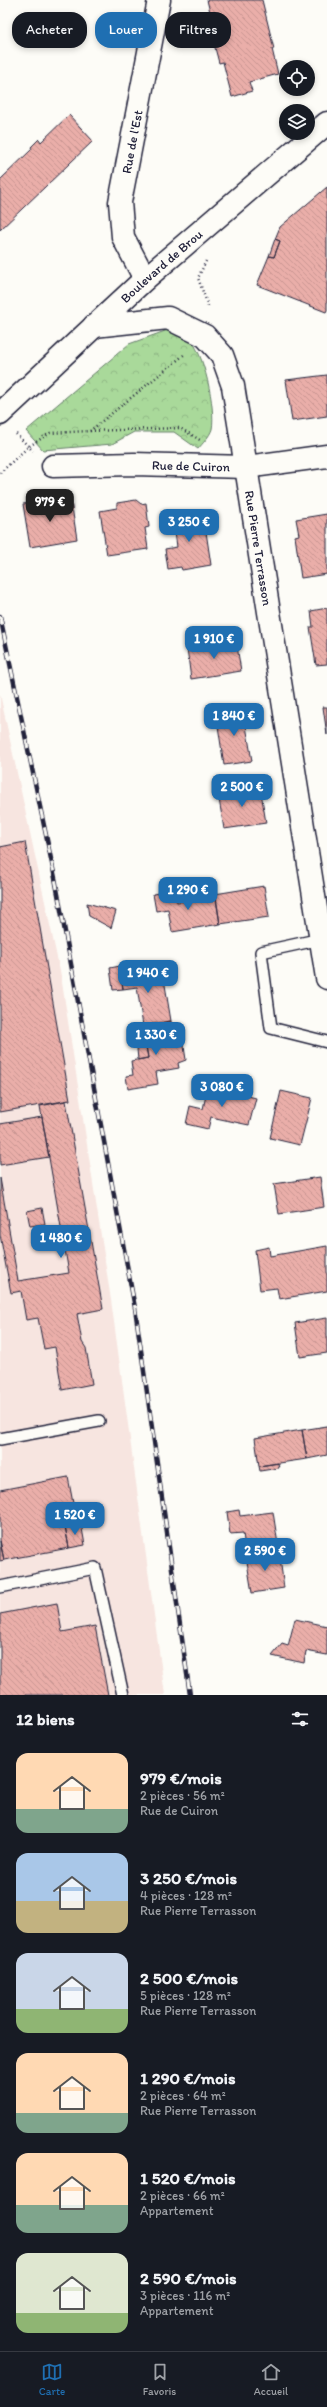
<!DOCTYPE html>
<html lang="fr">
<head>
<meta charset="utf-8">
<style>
  :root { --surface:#171b24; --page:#20242c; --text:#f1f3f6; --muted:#9ea1a6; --line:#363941; --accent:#1f6fb2 }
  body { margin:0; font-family:Itim,sans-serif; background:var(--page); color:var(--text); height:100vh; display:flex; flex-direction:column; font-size:15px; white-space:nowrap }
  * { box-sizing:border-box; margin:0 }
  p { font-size:13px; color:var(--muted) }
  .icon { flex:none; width:22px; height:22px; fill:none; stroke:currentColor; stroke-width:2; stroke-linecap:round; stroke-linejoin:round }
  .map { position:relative; height:1695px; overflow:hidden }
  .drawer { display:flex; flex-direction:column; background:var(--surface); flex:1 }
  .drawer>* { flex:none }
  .guide { position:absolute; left:12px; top:12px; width:303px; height:36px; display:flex; gap:8px }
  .tools { position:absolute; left:279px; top:60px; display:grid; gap:8px }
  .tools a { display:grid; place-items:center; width:36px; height:36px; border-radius:50%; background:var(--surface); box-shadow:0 2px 6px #0003; font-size:20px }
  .price { position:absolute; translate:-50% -34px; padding:0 9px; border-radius:8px; background:var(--accent); color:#fff; font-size:13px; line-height:26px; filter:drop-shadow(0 1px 2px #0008) }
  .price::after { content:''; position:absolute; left:50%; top:24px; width:12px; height:9px; margin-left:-6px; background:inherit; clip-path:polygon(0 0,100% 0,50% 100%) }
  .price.current { background:#222; color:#fff }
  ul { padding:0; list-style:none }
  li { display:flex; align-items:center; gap:12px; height:100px; padding:0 16px }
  li span { display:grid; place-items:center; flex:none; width:112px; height:80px; border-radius:12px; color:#555 }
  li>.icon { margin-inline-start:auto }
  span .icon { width:48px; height:48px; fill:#fffc; stroke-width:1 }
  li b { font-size:17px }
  h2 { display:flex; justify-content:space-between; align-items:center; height:48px; padding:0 16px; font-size:17px }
  .tag { padding:0 14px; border-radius:16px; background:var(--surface); box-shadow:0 2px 6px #0003; font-size:14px; line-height:36px }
  .tag.current { background:var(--accent); color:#fff }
  .tab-bar { display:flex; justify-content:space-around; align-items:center; height:56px; border-top:1px solid var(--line); background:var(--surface); font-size:11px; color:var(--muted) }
  .tab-bar a { display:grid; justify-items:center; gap:2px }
  .tab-bar .current { color:var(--accent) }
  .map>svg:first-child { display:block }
  .built { fill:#f7e5e0 }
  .forest { fill:url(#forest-crowns); stroke:#667e6a }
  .building { fill:url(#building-back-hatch); stroke:#22223b }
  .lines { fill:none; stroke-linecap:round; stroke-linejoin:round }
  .lane-casing { stroke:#22223b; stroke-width:14 }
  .street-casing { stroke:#22223b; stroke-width:25 }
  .primary-casing { stroke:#22223b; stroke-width:25 }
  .path { stroke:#22223b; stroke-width:2.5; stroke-dasharray:1 3; stroke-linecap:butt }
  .lane { stroke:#fdfcf7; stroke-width:11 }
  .street { stroke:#fdfcf7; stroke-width:22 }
  .primary { stroke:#fdfcf7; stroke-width:22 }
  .rail-casing { stroke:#22223b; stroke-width:4.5 }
  .rail { stroke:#fdfcf7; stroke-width:3; stroke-dasharray:9; stroke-linecap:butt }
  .labels { text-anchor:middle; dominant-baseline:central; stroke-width:3; stroke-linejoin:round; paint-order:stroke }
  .street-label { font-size:13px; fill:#22223b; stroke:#fdfcf7 }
</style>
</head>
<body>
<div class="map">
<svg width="327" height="1695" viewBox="0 0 327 1695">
  <defs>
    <pattern id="forest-crowns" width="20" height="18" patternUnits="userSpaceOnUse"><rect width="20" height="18" fill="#a9d99a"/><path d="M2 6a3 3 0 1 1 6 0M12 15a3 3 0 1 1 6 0" fill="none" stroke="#91ba86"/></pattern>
    <pattern id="building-back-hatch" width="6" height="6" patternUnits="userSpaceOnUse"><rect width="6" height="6" fill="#eaaea9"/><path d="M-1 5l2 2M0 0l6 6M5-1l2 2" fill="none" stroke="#c89592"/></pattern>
  </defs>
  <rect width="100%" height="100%" fill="#fdfcf7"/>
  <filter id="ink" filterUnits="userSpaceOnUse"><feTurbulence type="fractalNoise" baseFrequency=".025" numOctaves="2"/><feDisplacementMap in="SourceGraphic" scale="8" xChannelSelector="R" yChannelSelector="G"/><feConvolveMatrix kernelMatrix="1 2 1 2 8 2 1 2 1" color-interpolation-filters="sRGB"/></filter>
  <g filter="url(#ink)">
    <path class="built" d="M0 694 61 976 111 1300 165 1695H0Z"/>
    <path class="forest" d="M168 330C173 332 184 334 188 337 204 350 216 409 212 429 210 436 202 444 198 449L174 432H134L112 444 43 450 26 431 129 344Z"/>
    <path class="building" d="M207 0H262L274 49H272L278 74 249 82 252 91 232 97 223 62 219 63 208 21 212 20Z
      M69 115 93 141 0 230V180L32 149 31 147 39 139 41 142Z
      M327 187V310L326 312 257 285 269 256 274 257 280 241 275 239 280 227Z
      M275 239 280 241 274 257 269 256Z
      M327 375V416L292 421 286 380Z
      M70 497 71 501 54 504V500Z
      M54 500V504L71 501 77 539 30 547 23 504Z
      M136 500 141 504 146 503 149 527 145 528 148 549 107 555 100 511 117 508V503Z
      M203 512 211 565 182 570 181 567 168 569 165 549 177 547 173 517Z
      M327 514V574L301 578 295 536 299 535 296 519Z
      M327 608V664L316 665 310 627H313L311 611Z
      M236 640 241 671 191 679 187 648Z
      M323 707H327V735Z
      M243 708 252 761 224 765 216 713Z
      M260 786 266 823 224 829 218 793Z
      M25 842 70 1100 0 1112V847Z
      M264 886 269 917 220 924 215 894Z
      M175 890 177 902 216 897 220 924 172 932 168 909 156 911 153 894Z
      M87 903 116 911 111 928 89 916Z
      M139 964 141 977 163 973 171 1021 143 1026 137 987 123 989 120 966Z
      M120 966 123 989 113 990 110 968Z
      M171 1021 175 1045 182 1044 184 1046 186 1060 178 1063 179 1068 156 1072 158 1084 128 1089 126 1076 133 1075 131 1061 148 1058 143 1026Z
      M146 1047 148 1058 138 1060 137 1049Z
      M208 1086 256 1098 249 1125 211 1117 208 1129 186 1124 190 1106 203 1109Z
      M281 1091 312 1098 300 1145 270 1138Z
      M66 1101 103 1309 77 1314 82 1342 86 1348 92 1384 62 1390 55 1347 44 1349 38 1318 26 1320 21 1291 11 1293 0 1235V1178L18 1281 69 1273 40 1106Z
      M42 1117 49 1157 0 1165V1124Z
      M320 1177 324 1207 279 1214 274 1184Z
      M42 1208 45 1224 30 1226 27 1211Z
      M327 1246V1291L279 1299 277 1288 260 1290 255 1250 269 1247 270 1256Z
      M327 1318V1353L300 1357 295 1323Z
      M327 1426V1455L307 1459 302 1430Z
      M302 1430 307 1459 259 1466 255 1438Z
      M278 1463 279 1468 260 1471 259 1466Z
      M68 1477 77 1524 65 1526 69 1548 4 1560 0 1541V1490Z
      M239 1510 240 1516 273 1512 279 1551 246 1556 243 1533 230 1534 227 1512Z
      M81 1523 85 1545 69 1548 65 1526Z
      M0 1541 4 1560 0 1561Z
      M279 1551 284 1588 252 1593 246 1556Z
      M57 1603 62 1632 95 1626 108 1695H0V1614Z
      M295 1619 327 1626V1655L306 1651 304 1663 272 1656 282 1644 288 1646Z"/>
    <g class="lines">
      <defs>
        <path id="lane" d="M321 939 261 952 271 1028 327 1042
          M0 1439 99 1421
          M0 1587 95 1568 123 1695"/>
        <g id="street">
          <path id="s1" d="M145 279 123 237 120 202 159 0"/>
          <path id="s2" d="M94 326 168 318 205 336 222 355 233 386 246 467 327 978"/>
          <path id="s3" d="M53 466 134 464 246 467 327 456"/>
        </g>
        <g id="primary">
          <path id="s4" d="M0 414 145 279 327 123"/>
        </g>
      </defs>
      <use href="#lane" class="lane-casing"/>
      <use href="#street" class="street-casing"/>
      <use href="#primary" class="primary-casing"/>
      <path class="path" d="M206 261 198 278 209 309
        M90 431 180 428 200 440
        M16 434 33 451
        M0 473 28 447 50 433 90 431 185 354"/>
      <use href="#lane" class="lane"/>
      <use href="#street" class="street"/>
      <use href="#primary" class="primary"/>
      <defs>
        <path id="rail" d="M0 616 55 878 135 1308 190 1695"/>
      </defs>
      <use href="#rail" class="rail-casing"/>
      <use href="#rail" class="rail"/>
    </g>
  </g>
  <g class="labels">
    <g class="street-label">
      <text stroke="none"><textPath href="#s1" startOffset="144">Rue de l'Est</textPath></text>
      <text stroke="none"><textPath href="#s4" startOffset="219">Boulevard de Brou</textPath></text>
      <text stroke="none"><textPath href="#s3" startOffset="138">Rue de Cuiron</textPath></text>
      <text stroke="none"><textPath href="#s2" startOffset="338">Rue Pierre Terrasson</textPath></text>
    </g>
  </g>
</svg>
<div class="tools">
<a><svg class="icon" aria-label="locate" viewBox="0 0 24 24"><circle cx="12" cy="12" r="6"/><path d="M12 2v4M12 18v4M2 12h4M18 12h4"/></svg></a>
<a><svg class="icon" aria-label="layers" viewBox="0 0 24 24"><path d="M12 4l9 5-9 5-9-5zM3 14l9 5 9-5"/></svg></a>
</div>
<b class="price current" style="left:50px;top:523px">979 €</b>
<b class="price" style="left:189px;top:543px">3 250 €</b>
<b class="price" style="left:214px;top:660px">1 910 €</b>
<b class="price" style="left:234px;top:737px">1 840 €</b>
<b class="price" style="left:242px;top:808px">2 500 €</b>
<b class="price" style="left:188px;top:911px">1 290 €</b>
<b class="price" style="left:148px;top:994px">1 940 €</b>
<b class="price" style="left:156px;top:1056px">1 330 €</b>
<b class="price" style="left:222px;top:1108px">3 080 €</b>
<b class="price" style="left:61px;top:1259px">1 480 €</b>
<b class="price" style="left:75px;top:1536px">1 520 €</b>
<b class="price" style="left:265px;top:1572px">2 590 €</b>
<div class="guide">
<a class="tag">Acheter</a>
<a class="tag current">Louer</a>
<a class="tag">Filtres</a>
</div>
</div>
<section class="drawer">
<h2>12 biens<svg class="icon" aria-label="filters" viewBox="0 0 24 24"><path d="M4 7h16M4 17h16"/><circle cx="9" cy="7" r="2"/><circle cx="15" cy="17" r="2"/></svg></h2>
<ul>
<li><span style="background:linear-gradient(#ffd9b3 70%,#7fa58c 0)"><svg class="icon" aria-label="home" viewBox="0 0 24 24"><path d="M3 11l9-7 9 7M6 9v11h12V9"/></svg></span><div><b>979 €/mois</b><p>2 pièces · 56 m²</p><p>Rue de Cuiron</p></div></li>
<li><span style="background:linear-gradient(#a9c7e8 60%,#c2b280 0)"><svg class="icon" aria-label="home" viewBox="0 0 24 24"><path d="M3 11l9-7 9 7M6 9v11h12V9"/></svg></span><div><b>3 250 €/mois</b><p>4 pièces · 128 m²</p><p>Rue Pierre Terrasson</p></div></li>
<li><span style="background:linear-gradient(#c9d6e8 70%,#8fb573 0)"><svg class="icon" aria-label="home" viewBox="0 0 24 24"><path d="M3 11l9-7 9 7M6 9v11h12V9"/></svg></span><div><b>2 500 €/mois</b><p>5 pièces · 128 m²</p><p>Rue Pierre Terrasson</p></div></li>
<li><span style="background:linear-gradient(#ffd9b3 75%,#7fa58c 0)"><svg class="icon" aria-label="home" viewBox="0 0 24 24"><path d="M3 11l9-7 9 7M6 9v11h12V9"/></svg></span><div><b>1 290 €/mois</b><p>2 pièces · 64 m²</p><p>Rue Pierre Terrasson</p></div></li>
<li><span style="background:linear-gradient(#ffd9b3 65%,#7fa58c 0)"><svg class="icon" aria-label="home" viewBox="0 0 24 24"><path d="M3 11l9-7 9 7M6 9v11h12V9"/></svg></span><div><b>1 520 €/mois</b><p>2 pièces · 66 m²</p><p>Appartement</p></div></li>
<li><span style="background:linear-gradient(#dfe7d0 75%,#8fb573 0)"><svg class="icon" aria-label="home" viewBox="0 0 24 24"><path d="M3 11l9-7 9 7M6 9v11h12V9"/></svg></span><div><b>2 590 €/mois</b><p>3 pièces · 116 m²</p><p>Appartement</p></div></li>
</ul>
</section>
<nav class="tab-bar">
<a class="current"><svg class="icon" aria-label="map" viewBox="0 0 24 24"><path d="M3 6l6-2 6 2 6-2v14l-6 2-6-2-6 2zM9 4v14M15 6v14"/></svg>Carte</a>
<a><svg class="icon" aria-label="saved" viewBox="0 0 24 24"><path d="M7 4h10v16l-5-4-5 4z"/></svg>Favoris</a>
<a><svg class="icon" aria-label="home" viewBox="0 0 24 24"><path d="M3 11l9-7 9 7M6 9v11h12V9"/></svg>Accueil</a>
</nav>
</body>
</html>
